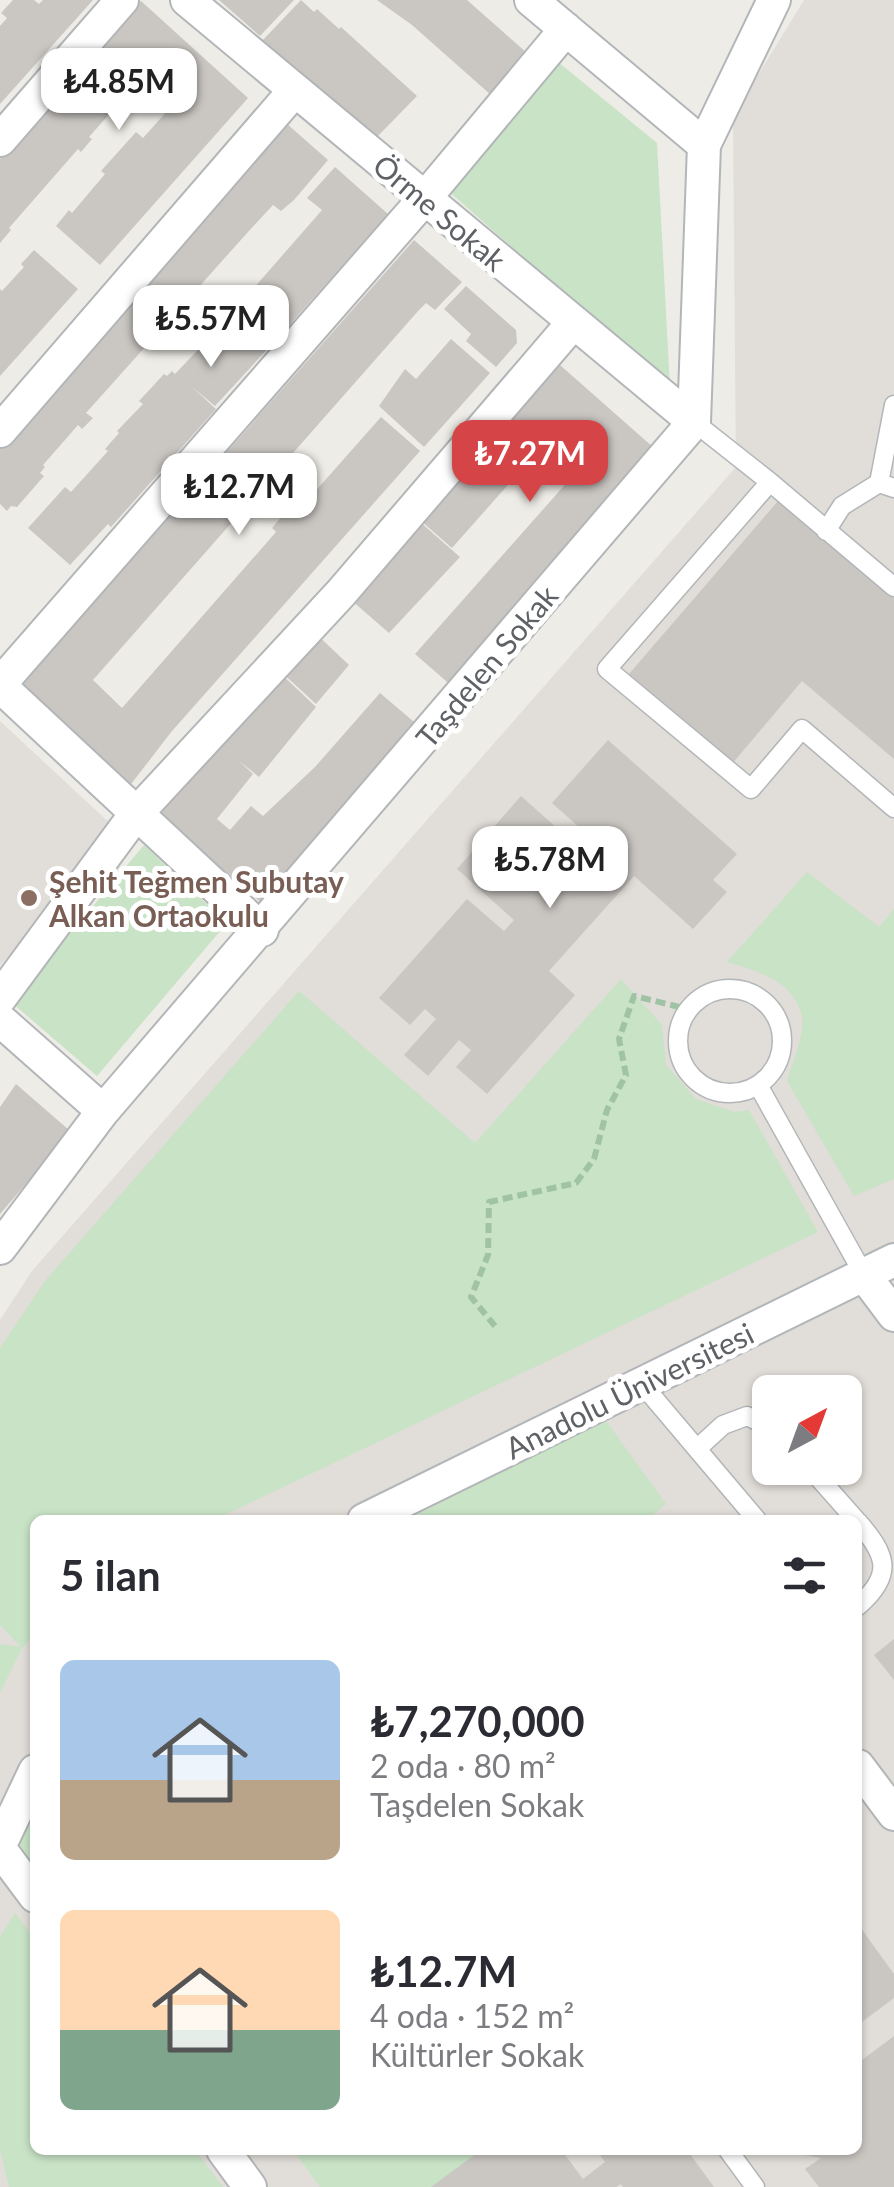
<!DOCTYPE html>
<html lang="tr">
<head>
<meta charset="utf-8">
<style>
  :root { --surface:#fff; --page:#f7f7f7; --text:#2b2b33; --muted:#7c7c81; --accent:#d54547 }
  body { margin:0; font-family:Lato,sans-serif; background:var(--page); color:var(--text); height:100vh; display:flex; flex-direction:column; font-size:38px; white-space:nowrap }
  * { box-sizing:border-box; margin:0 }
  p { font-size:32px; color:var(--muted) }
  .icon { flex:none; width:55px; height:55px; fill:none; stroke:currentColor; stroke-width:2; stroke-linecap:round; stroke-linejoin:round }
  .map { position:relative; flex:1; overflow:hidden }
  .details { position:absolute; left:30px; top:1515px; width:832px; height:640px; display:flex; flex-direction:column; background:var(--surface); border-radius:15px; box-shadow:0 2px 8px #0004 }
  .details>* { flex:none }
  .needle { width:65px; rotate:41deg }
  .buttons { position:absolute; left:752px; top:1375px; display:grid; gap:20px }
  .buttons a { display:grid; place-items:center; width:110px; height:110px; border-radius:15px; background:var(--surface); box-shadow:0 2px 8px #0004; font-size:50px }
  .price { position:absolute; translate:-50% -85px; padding:0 22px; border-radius:20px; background:#fff; color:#222; font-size:32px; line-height:65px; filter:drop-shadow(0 2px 5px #0008) }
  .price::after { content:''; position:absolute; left:50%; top:60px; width:30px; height:22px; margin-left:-15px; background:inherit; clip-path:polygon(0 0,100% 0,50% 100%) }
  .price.current { background:var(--accent); color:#fff }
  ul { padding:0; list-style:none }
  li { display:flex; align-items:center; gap:30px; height:250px; padding:0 30px }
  li span { display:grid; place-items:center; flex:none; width:280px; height:200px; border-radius:15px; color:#555 }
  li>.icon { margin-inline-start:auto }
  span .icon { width:120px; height:120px; fill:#fffc; stroke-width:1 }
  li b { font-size:42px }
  h2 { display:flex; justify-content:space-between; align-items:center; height:120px; padding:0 30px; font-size:42px }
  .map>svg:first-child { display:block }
  .education { fill:#e1ddd8; fill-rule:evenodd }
  .green { fill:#c8e3c6 }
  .building { fill:#cac7c3 }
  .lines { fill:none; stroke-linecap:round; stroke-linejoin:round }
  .service-casing { stroke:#b3b6b9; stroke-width:21 }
  .minor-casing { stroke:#b3b6b9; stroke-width:36 }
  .path { stroke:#a0c3a6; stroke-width:6; stroke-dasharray:10 5; stroke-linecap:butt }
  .service { stroke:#fff; stroke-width:18 }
  .minor { stroke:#fff; stroke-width:32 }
  .education-dot { fill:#8d6e63; stroke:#fff; stroke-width:4 }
  .labels { text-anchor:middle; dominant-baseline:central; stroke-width:10; stroke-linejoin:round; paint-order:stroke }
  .street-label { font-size:30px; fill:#5e6165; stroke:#fff }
  .education-label { font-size:30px; font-weight:bold; fill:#785e54; stroke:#fff; text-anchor:start }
</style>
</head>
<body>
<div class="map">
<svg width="894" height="2187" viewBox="0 0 894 2187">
  <rect width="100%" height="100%" fill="#eeece6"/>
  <path class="education" d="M804 0H894V2187H0V1320L32 1271 736 467 733 116ZM770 1392H845V1468H770ZM35 1520H858V2150H35Z
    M0 721 116 829 0 966Z"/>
  <path class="green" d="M552 57 657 143 670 387 445 188Z
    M144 845 227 923 97 1076 12 1003Z
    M807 872 879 927 894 909V1179L854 1196 787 1081C792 1063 805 1035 802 1017 796 982 756 970 727 962Z
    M621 979 662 1025 666 1065 696 1099 735 1112 749 1110 818 1232 214 1520H35V1635L22 1648 0 1693V1644L21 1647 0 1625V1348L45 1281 299 991 475 1143Z
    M604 1418 666 1504 646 1520H406Z
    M35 1771V1896L5 1833Z
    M15 1913 35 1939V2150H195L223 2187H9L0 2150V1937Z
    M293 2150H481L434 2187H320Z"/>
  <path class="building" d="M13 0H34L39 4 43 0H93L0 104V26L7 18 1 13Z
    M219 0H294L260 36Z
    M301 0 314 12 317 9 339 29 341 27 417 96 375 139 262 41Z
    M377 0H467L527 53 491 95 412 25Z
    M141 1 248 98 100 265 56 226 69 210 72 213 105 174 101 171 136 132 143 138 185 91 154 64 114 110 97 96 112 111 89 137 92 139 81 152 78 149 9 228 11 230 0 243V159Z
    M278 116 328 160 294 200 281 211 273 205 248 232 86 413 93 418 82 429 78 425 43 465 45 467 40 473 44 476 17 507 11 506 7 511 0 504V435Z
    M335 167 388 214 285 330 263 312 283 332 215 406 191 386 216 409 111 527 108 524 70 565 28 528 65 487 71 492 108 451 105 449 119 433 117 431 143 404 139 401 164 374 167 376 172 371 175 374 212 335 207 330 220 315 223 317 242 294 246 297 322 210 307 198Z
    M414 240 462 282 435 310 426 303 419 310 93 680 122 708 276 532 272 528 282 516 280 513 303 488 312 495 381 417 420 451 172 731 128 788 22 684Z
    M34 250 78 289 0 376V289L2 291 24 267 21 264Z
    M466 286 516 330 517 343 496 367 466 341 471 334 444 309Z
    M451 339 490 373 424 447 379 406 405 369 416 379Z
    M552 358 662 455 454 688 415 654 570 479 538 451 452 548 413 514Z
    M778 501 894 598V759L802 681 732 764 629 674Z
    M412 515 460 557 389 633 343 593Z
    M311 629 349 665 316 704 278 669Z
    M276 669 316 707 259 777 239 761 253 774 217 819 230 830 251 806 263 816 315 767 380 693 420 727 263 904 155 816Z
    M608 740 737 854 713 880 727 892 693 929 634 876 549 971 575 995 487 1094 456 1067 471 1050 459 1040 428 1076 404 1055 436 1019 425 1009 410 1025 379 998 467 899 504 931 514 920 457 869 521 796 578 847 589 836 552 803Z
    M16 1084 69 1130 44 1167 42 1165 0 1214V1107Z
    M894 1639V1680L874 1655Z
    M858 1924 894 1974V1998L858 2025Z
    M894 2036V2187H819L805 2169 821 2158 793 2153 792 2150H858V2063Z
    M481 2150H566L563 2152 583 2179 605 2162 596 2150H687L714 2187H623L621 2184 616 2187H431Z"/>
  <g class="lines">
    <defs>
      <path id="service" d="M694 422 770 482
        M879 483 894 405
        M826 531 842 506 879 483 894 488
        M894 587 770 482 607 669 751 789 802 729 894 808
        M678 1041a52 52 0 1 1 104 0a52 52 0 1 1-104 0Z
        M758 1085 864 1275
        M642 1384 757 1520
        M699 1447 723 1425 747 1416 770 1427
        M810 1468 856 1520
        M858 1522C887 1555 894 1575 858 1606
        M728 2150 755 2187"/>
      <path id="minor" d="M187 0 694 422
        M531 0 704 145
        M0 140 122 0
        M0 431 295 90
        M0 684 425 198 566 29
        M0 686 262 930
        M0 998 135 815 341 593 572 324
        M0 1020 103 1111
        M0 1248 103 1111 694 422 704 145 774 0
        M864 1275 894 1315
        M364 1520 894 1260
        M858 1766 894 1814
        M0 1845 35 1771
        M0 1849 35 1896
        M223 2150 250 2187"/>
    </defs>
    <use href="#service" class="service-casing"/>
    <use href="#minor" class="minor-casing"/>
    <path class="path" d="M495 1326 471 1297 488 1255 489 1202 576 1183 594 1159 607 1110 626 1075 619 1039 634 996 688 1009"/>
    <use href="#service" class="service"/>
    <use href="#minor" class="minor"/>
  </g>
  <circle class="education-dot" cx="29" cy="898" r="10"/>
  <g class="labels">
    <g class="street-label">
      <text transform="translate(440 212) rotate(40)">Örme Sokak</text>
      <text transform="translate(486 666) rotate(-50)">Taşdelen Sokak</text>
      <text transform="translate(629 1390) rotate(-26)">Anadolu Üniversitesi</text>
    </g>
    <g class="education-label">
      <text x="49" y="881">Şehit Teğmen Subutay<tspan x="49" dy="34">Alkan Ortaokulu</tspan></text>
    </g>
  </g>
</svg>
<div class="buttons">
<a><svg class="needle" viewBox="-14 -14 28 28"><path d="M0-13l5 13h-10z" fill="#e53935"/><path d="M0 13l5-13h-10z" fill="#7c7c81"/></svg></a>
</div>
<b class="price" style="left:119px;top:133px">₺4.85M</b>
<b class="price" style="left:211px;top:370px">₺5.57M</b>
<b class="price current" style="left:530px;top:505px">₺7.27M</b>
<b class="price" style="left:239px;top:538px">₺12.7M</b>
<b class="price" style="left:550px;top:911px">₺5.78M</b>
<section class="details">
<h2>5 ilan<svg class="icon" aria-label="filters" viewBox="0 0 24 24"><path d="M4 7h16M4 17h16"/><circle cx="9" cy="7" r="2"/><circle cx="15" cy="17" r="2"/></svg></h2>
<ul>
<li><span style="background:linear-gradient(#a9c7e8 60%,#b9a48a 0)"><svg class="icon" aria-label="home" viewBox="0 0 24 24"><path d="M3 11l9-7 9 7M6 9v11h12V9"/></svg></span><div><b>₺7,270,000</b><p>2 oda · 80 m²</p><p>Taşdelen Sokak</p></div></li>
<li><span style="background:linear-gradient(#ffd9b3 60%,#7fa58c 0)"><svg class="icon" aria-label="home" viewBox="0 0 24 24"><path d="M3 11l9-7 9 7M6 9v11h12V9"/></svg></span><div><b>₺12.7M</b><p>4 oda · 152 m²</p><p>Kültürler Sokak</p></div></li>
</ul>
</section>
</div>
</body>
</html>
